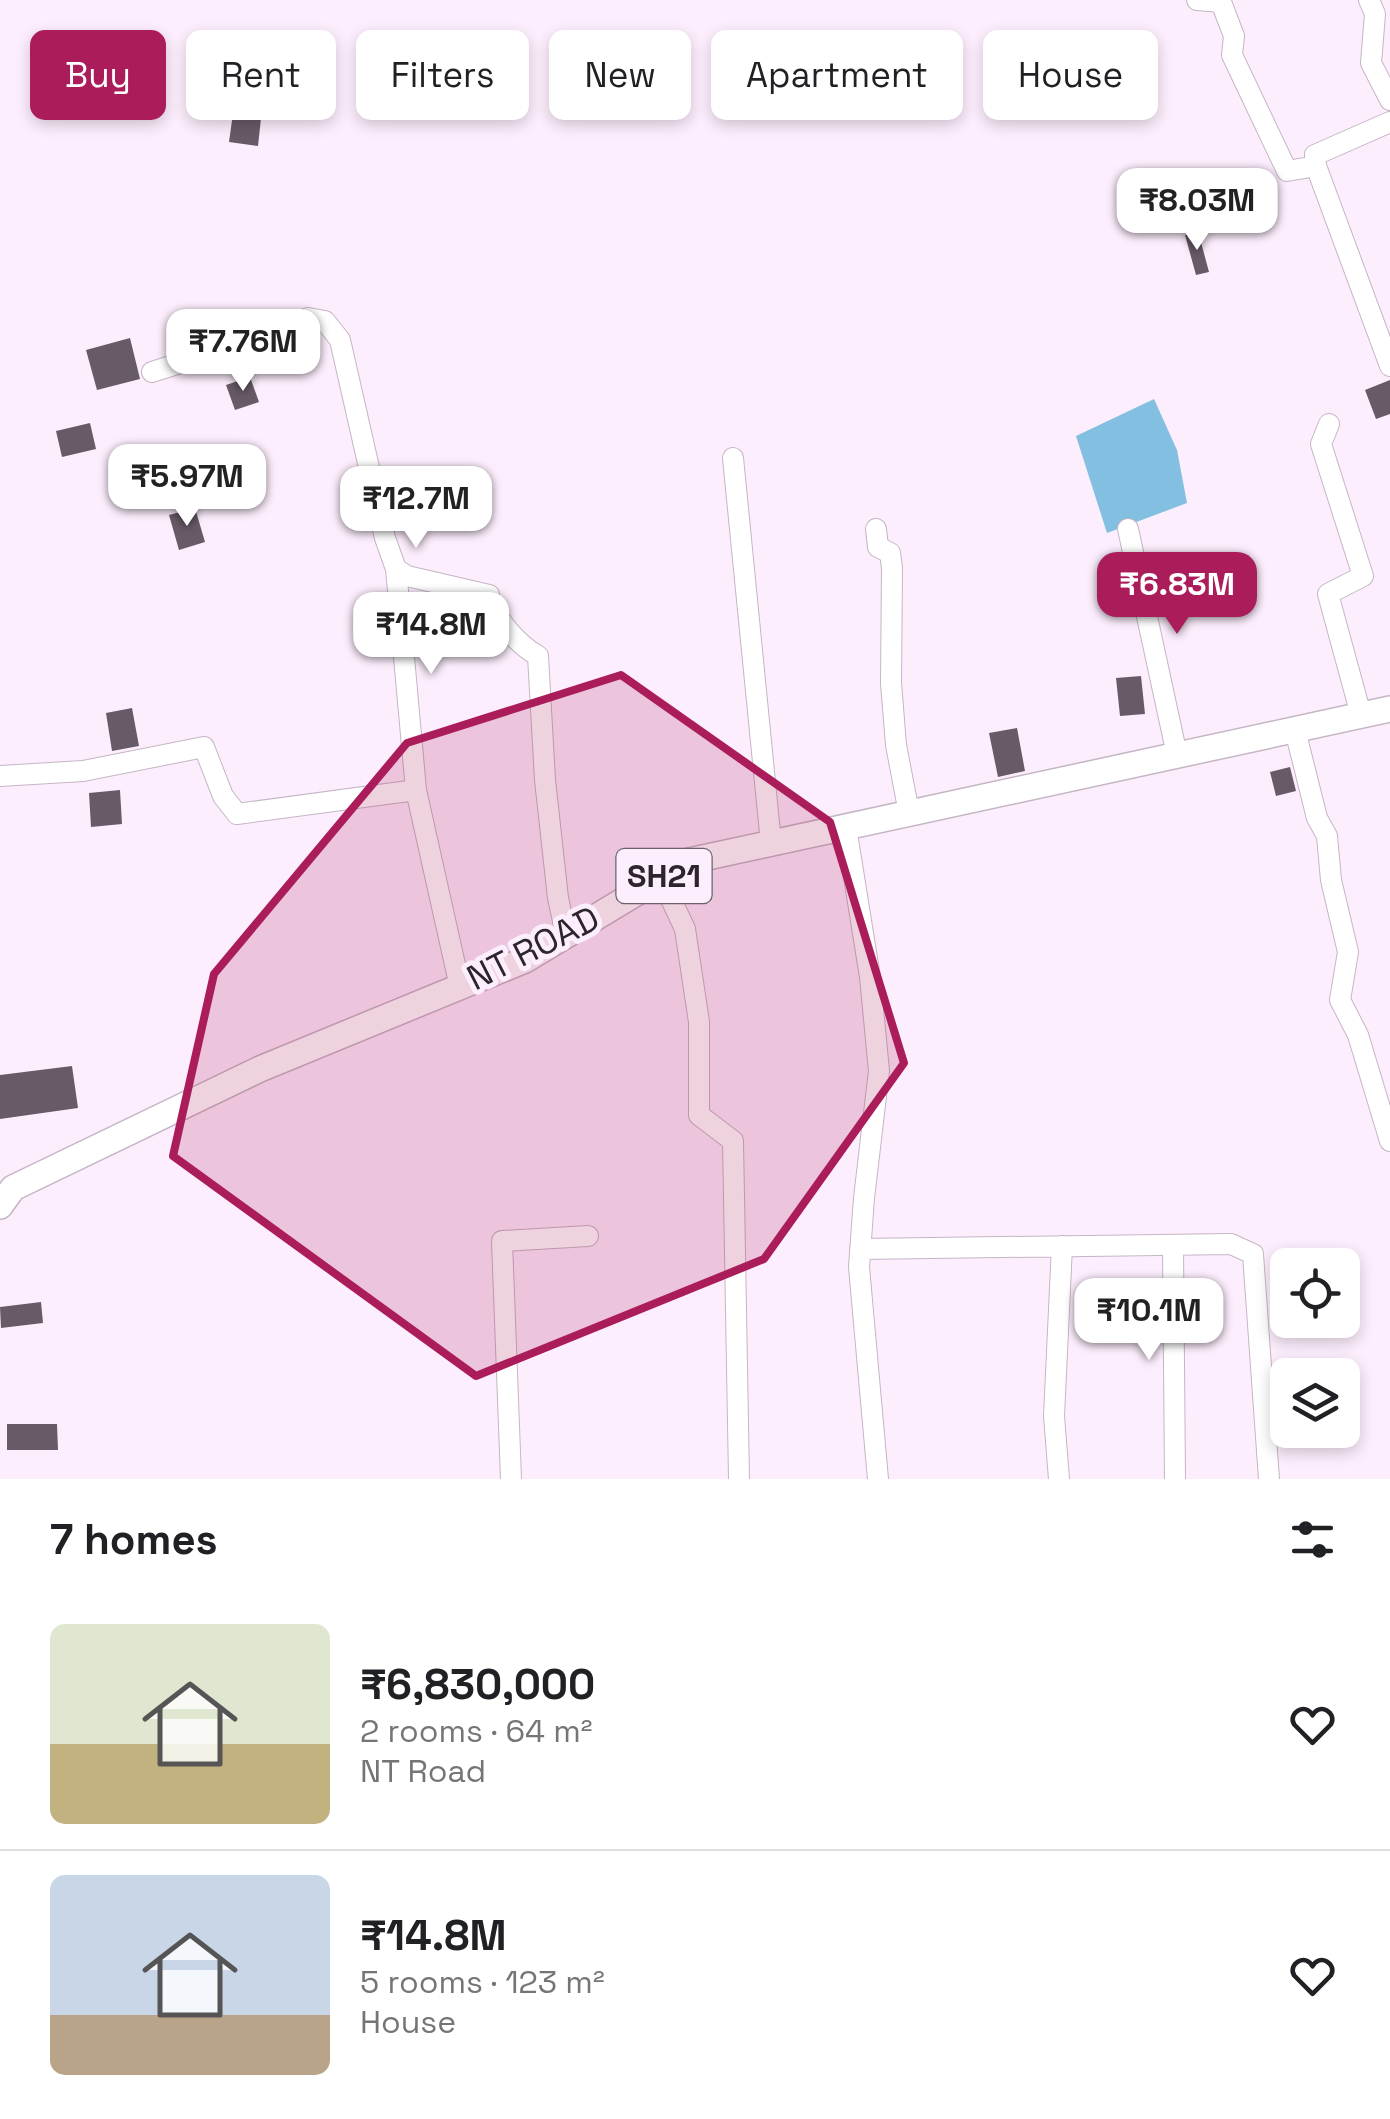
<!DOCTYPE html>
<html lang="en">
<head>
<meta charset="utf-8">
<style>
  :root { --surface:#fff; --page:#f6f6f6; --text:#202124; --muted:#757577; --line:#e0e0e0; --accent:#aa1c5a }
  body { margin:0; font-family:"Space Grotesk",sans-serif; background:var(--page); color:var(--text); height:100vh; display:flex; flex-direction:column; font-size:38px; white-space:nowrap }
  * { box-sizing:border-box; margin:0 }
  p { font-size:32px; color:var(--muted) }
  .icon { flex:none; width:55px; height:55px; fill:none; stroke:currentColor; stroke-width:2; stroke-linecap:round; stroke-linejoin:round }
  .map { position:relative; height:1479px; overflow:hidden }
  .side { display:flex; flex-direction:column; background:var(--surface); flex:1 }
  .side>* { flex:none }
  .hud { position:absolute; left:30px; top:30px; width:1330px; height:90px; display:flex; gap:20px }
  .buttons { position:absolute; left:1270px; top:1248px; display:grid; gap:20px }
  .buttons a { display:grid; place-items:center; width:90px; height:90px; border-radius:15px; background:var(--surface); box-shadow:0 5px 15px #0003; font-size:50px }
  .price { position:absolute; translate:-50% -85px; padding:0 22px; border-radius:20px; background:#fff; color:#222; font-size:32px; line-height:65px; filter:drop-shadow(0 2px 5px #0008) }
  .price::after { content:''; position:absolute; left:50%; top:60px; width:30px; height:22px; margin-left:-15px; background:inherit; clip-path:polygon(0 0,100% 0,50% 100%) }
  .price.on { background:var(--accent); color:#fff }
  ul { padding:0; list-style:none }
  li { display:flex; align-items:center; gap:30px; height:250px; padding:0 50px }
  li+li { border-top:2px solid var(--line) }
  li span { display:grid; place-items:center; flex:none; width:280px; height:200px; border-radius:15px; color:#555 }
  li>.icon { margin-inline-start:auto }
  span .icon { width:120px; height:120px; fill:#fffc; stroke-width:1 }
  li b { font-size:42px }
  h2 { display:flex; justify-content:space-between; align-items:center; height:120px; padding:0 50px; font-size:42px }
  .tag { padding:0 35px; border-radius:15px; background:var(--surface); box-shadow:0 5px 15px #0003; font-size:35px; line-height:90px }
  .tag.on { background:var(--accent); color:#fff }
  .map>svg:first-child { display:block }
  .water { fill:#83bfe1 }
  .building { fill:#675b68 }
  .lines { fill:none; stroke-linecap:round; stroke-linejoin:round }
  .minor-casing { stroke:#c4b6c4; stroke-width:22 }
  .major-casing { stroke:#c4b6c4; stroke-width:28 }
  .minor { stroke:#fff; stroke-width:20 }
  .major { stroke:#fff; stroke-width:25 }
  .marked { fill:#aa1c5a; fill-opacity:0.2; stroke:#aa1c5a; stroke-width:8; stroke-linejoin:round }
  .labels { text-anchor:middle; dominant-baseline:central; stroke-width:10; stroke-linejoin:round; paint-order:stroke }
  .shield { fill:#fdeefd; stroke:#6b626b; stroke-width:2.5 }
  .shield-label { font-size:32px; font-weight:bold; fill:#2c262c }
  .street-label { font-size:35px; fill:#2c262c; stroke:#fdeefd }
</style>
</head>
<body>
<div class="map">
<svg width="1390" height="1479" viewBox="0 0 1390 1479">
  <rect width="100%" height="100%" fill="#fdeefd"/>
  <path class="water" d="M1154 399 1177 450 1187 503 1107 533 1076 436Z"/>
  <path class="building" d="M234 106 262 109 258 146 229 142Z
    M1198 231 1209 272 1196 275 1185 235Z
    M130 338 140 379 97 390 86 350Z
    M250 377 259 402 235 410 226 385Z
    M1390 380V414L1376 419 1365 390Z
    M90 423 96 449 62 457 56 431Z
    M195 508 205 542 179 550 169 515Z
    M1141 676 1145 714 1120 716 1116 678Z
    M132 708 139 746 112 751 106 713Z
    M1017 728 1025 771 998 777 989 733Z
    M1290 767 1296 791 1276 796 1270 772Z
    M120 790 122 824 91 827 89 793Z
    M72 1066 78 1108 0 1119V1075Z
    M41 1302 43 1323 1 1328 0 1307Z
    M7 1424H57L58 1450H7Z"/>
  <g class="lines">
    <defs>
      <path id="minor" d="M1197 0 1221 2 1234 36 1232 55 1287 171 1316 166
        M1369 0 1375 14 1371 63 1390 100
        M1390 122 1315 155 1316 166 1390 366
        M152 372 283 330 308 318 325 321 340 340 385 538 396 569 407 576 489 595C494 618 517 644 538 656L545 780 558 898 566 935
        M1329 424 1321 444 1363 576 1328 594 1361 715
        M733 458 771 843
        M876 529 878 547 890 553 892 568 891 683 896 745 909 813
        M1128 529 1177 755
        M396 569 416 790
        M1295 730 1317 818 1327 836 1331 880 1348 952 1340 1000 1358 1035 1390 1141
        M0 776 83 771 204 747 223 796 237 814 416 790 460 987
        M846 827 870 977 879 1071 864 1198 859 1267 878 1479
        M661 878 685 929 699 1022V1115L733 1141 739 1479
        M1173 1247 1175 1479
        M860 1249 1231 1244 1253 1254 1269 1479
        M511 1479 502 1241 588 1236
        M1059 1479 1054 1416 1062 1246"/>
      <path id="major" d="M0 1206 13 1188 260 1069 525 960 689 861 1390 709"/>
    </defs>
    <use href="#minor" class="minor-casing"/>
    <use href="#major" class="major-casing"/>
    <use href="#minor" class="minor"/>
    <use href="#major" class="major"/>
  </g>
  <path class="marked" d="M621 675 830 822 904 1063 764 1259 476 1376 173 1156 214 974 407 743Z"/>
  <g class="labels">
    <rect class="shield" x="616.5" y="849" width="95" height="54" rx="8"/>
    <g class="shield-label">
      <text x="664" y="876">SH21</text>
    </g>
    <g class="street-label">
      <text transform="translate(533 948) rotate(-27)">NT ROAD</text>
    </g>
  </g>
</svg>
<div class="buttons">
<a><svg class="icon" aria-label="locate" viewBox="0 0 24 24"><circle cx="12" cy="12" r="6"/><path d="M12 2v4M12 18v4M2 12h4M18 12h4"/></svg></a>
<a><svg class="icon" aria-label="layers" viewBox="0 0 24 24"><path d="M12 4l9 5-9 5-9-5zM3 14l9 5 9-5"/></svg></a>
</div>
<b class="price" style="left:1197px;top:253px">₹8.03M</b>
<b class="price" style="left:243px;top:394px">₹7.76M</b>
<b class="price" style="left:187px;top:529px">₹5.97M</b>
<b class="price" style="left:416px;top:551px">₹12.7M</b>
<b class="price on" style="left:1177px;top:637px">₹6.83M</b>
<b class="price" style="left:431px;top:677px">₹14.8M</b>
<b class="price" style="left:1149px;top:1363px">₹10.1M</b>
<div class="hud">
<a class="tag on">Buy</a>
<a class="tag">Rent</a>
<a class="tag">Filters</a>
<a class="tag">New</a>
<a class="tag">Apartment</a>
<a class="tag">House</a>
</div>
</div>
<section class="side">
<h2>7 homes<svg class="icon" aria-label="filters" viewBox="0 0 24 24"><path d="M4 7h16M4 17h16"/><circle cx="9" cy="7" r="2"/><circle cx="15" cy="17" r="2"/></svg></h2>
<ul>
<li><span style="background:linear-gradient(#dfe7d0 60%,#c2b280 0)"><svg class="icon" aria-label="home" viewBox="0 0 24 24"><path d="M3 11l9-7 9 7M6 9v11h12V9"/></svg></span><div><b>₹6,830,000</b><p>2 rooms · 64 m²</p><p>NT Road</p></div><svg class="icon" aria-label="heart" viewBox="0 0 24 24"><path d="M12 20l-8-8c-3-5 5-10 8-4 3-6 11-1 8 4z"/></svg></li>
<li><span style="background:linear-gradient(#c9d6e8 70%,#b9a48a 0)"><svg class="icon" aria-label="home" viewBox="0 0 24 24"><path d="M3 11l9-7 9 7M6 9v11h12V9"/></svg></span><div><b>₹14.8M</b><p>5 rooms · 123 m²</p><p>House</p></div><svg class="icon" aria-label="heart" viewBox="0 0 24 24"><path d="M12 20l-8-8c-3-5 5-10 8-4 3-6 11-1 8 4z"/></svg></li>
</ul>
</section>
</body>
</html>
